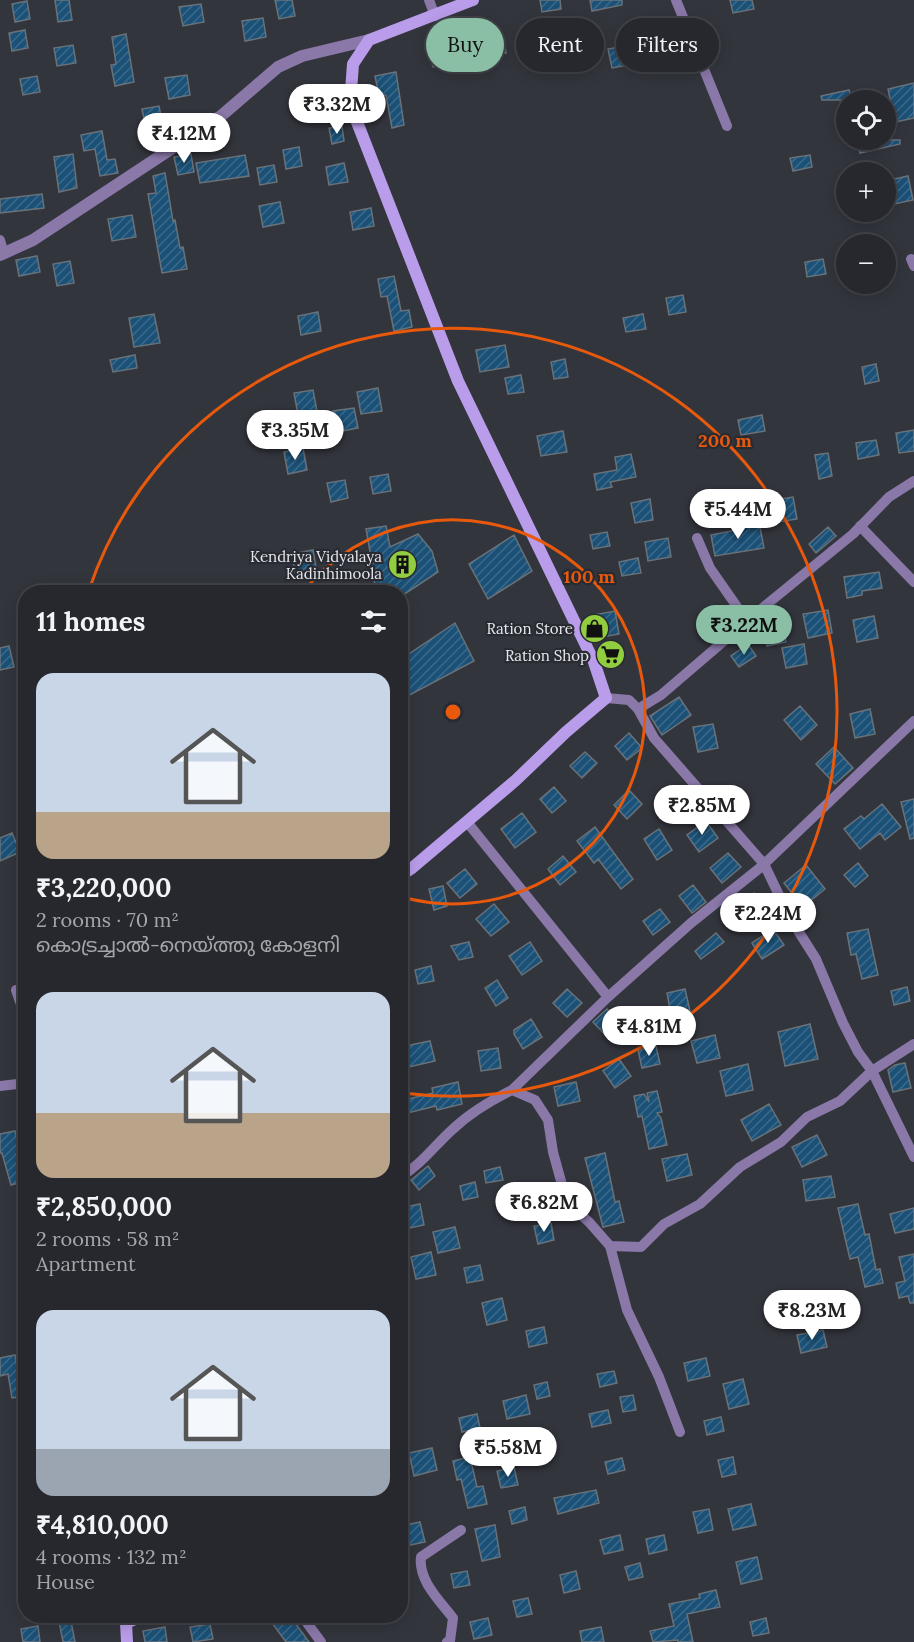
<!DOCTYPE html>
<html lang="en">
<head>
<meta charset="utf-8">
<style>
  :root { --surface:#26282e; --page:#32343a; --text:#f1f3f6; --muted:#a4a6aa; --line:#42444a; --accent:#8abfa5 }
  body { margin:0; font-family:Lora,"Noto Sans Malayalam",serif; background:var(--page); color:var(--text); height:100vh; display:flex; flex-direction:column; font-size:22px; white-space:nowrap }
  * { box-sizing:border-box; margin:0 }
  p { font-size:20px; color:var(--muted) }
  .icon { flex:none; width:33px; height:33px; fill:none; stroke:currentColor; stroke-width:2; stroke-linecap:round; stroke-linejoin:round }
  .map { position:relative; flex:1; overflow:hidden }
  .details { position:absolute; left:18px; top:585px; width:390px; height:1038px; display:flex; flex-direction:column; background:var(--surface); border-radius:24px; box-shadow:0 3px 15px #0003,0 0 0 2px var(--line) }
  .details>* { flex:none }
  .top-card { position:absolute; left:426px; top:18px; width:398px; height:54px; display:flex; gap:12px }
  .fabs { position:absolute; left:836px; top:90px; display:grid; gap:12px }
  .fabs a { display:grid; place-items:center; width:60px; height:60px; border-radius:50%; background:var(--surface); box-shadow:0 3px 15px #0003,0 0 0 2px var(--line); font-size:30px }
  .price { position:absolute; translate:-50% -51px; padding:0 14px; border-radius:21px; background:#fff; color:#222; font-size:20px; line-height:39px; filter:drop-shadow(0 2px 3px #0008) }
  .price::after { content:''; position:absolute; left:50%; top:36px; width:18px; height:14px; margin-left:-9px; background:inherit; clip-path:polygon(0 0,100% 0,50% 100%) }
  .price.selected { background:var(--accent); color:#111 }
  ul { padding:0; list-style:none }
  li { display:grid; align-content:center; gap:12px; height:318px; padding:0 18px }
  li span { display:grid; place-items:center; height:186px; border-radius:18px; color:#555 }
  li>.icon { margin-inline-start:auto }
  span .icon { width:108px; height:108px; fill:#fffc; stroke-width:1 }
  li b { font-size:26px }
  h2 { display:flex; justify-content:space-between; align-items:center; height:72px; padding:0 18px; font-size:26px }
  .pill { padding:0 21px; border-radius:27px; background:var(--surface); box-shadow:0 3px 15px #0003,0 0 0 2px var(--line); font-size:21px; line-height:54px }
  .pill.selected { background:var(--accent); color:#111 }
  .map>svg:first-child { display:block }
  .building { fill:url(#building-hatch); stroke:#697279; stroke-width:1.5 }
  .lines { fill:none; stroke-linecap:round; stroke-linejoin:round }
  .minor { stroke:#8a78a9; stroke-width:10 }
  .tertiary { stroke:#8a78a9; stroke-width:12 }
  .secondary { stroke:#ba9dea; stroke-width:12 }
  .ring { fill:none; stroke:#e8590c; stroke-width:3 }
  .labels { text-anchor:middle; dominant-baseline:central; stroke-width:4.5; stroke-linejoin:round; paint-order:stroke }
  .poi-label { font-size:15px; fill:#e6e8ed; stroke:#292b33; text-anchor:end }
  .centre { fill:#e8590c; stroke:#292b33; stroke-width:3 }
  .ring-label { font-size:18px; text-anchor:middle; font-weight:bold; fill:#e8590c; stroke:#292b33; stroke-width:4.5; stroke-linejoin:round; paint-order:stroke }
</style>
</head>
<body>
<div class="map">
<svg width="914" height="1642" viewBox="0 0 914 1642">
  <defs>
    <pattern id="building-hatch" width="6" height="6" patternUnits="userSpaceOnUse" patternTransform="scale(1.5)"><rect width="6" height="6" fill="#1b5177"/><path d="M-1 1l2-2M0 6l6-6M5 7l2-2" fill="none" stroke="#3c6a8b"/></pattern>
  </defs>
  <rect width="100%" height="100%" fill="#33353d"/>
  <path class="building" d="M55 0H69L72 20 58 22Z
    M275 0H292L295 16 279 19Z
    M540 0H560L561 9 542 12Z
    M590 0H622V5L592 11Z
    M730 0H752L754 9 733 13Z
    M27 1 30 19 15 22 12 4Z
    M201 4 204 22 183 26 179 7Z
    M263 18 266 37 245 41 242 21Z
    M25 30 28 48 12 51 9 33Z
    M126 34 134 82 115 86 111 65 116 64 112 37Z
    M503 35 506 53 485 56 482 39Z
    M636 44 640 63 612 68 608 49Z
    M73 45 76 63 57 66 54 48Z
    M450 45 453 64 433 67 429 49Z
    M396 72 404 125 392 128 386 95 379 96 375 76Z
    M187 75 190 95 169 99 165 78Z
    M37 76 40 92 23 95 20 79Z
    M914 83V118L895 122 888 89Z
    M849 90 852 100H822L821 96Z
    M159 106 162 121 145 124 142 109Z
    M342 126 344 141 332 144 329 128Z
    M102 131 107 160 115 159 118 173 100 176 95 149 84 151 81 135Z
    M857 140H900V144L860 153Z
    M299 147 302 166 286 169 283 150Z
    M73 154 77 188 59 192 54 157Z
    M191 154 194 172 178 175 174 157Z
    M245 155 249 176 200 183 196 163Z
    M810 155 812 167 793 171 790 158Z
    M344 163 348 182 329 185 326 167Z
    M274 165 277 182 260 185 257 168Z
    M165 173 173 221 175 220 180 248 183 247 187 269 162 273 148 194 156 193 153 176Z
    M908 176 913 200 889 205 885 181Z
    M42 194 44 208 0 213V199Z
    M280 202 284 223 263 227 259 206Z
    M371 208 374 226 353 230 350 212Z
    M132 215 136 237 112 241 108 219Z
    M37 256 40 272 19 276 16 260Z
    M823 259 826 274 807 277 805 262Z
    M70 261 74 283 57 286 53 264Z
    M394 276 401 311 409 310 412 327 394 331 387 296 381 297 378 279Z
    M683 295 686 312 669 315 666 298Z
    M318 312 321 331 301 335 298 316Z
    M154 314 160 343 134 347 129 318Z
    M643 314 646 329 626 332 623 318Z
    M505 345 509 367 480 372 476 350Z
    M135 355 137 368 113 372 110 360Z
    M565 359 568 377 554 379 551 362Z
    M876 364 879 381 865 384 862 367Z
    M521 375 524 392 508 394 505 378Z
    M378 388 382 411 361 414 357 392Z
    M313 390 318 417 299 420 294 393Z
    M354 408 358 428 337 432 333 411Z
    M762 415 765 431 741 435 738 420Z
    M914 430V451L899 453 896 433Z
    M563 431 567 452 541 456 537 436Z
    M876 440 879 455 858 459 856 443Z
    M303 448 307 470 288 474 284 452Z
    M828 453 832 476 819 479 815 455Z
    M631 454 636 477 610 482 612 487 597 490 594 474 617 470 615 457Z
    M388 474 391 491 373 494 370 477Z
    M345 480 348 498 331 502 327 483Z
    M793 497 797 519 778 522 774 500Z
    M650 499 653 520 635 523 631 503Z
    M759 522 764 548 715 556 711 535 741 529V525Z
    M386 526 390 547 418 534 432 551 438 572 400 597V592H377L368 559 371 557 366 529Z
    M828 527 836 536 816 553 809 544Z
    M607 532 610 546 593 549 590 535Z
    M514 535 532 571 488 599 469 564Z
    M668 538 671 557 648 561 645 542Z
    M313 550 316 568 295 572 292 554Z
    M638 558 641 573 622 576 619 562Z
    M879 572 882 588 862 591V595L847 598 844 577Z
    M828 610 832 633 808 638 803 614Z
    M615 611 619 634 597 638 593 615Z
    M874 616 878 638 857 642 853 620Z
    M455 623 474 661 400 700V660Z
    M783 626 786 642 767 646 764 629Z
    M748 644 756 656 739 667 731 656Z
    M804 644 807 664 786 668 782 648Z
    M9 646 14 667 0 670V648Z
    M679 697 691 715 662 735 650 716Z
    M800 706 817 725 801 740 784 720Z
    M870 709 875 734 855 738 850 714Z
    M713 724 718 748 698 752 693 727Z
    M629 733 642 748 627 760 615 746Z
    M834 747 853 768 835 784 816 764Z
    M585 752 597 763 582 778 570 766Z
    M554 787 566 801 552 813 540 799Z
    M629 790 642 804 627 819 614 805Z
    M914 799V838L910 839 901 802Z
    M882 804 901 827 885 840 880 833 860 849 844 829 861 816 864 819Z
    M522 813 536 832 515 848 501 829Z
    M706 821 718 838 699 852 687 835Z
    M595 827 633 879 621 889 598 859 594 863 577 841Z
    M659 829 672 850 657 860 644 839Z
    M12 833 20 852 0 861V838Z
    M728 853 741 867 722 883 710 868Z
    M563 856 576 872 560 885 548 869Z
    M858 863 868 876 855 887 844 875Z
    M806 865 825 889 803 907 784 883Z
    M465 869 477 884 460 898 447 883Z
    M693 885 706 902 692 913 679 896Z
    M443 886 447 906 434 910 429 889Z
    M754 893 766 909 750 921 738 906Z
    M494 904 509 922 491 936 476 919Z
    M660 909 670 922 653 935 643 921Z
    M773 929 784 945 762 959 752 943Z
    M868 929 878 975 862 979 856 954 851 955 847 933Z
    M716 933 724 942 701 959 695 951Z
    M469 942 473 957 459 960 451 946Z
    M530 942 542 961 522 975 509 956Z
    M431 966 434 981 418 984 415 970Z
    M497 980 508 998 496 1006 485 988Z
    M907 987 910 1001 894 1005 891 991Z
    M567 989 582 1003 567 1017 553 1003Z
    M685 989 690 1011 671 1015 667 993Z
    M607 1009 624 1027 610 1040 593 1022Z
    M531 1019 542 1037 523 1049 514 1034V1030Z
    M810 1024 818 1059 785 1066 778 1032Z
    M715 1035 720 1058 697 1063 691 1041Z
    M430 1041 435 1061 400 1069V1047Z
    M656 1046 660 1064 642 1068 638 1050Z
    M498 1048 501 1068 481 1071 478 1051Z
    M619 1059 631 1076 615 1088 603 1071Z
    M905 1063 911 1088 893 1092 888 1070 895 1065Z
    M748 1064 753 1090 726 1096 720 1071Z
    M458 1082 462 1104 437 1110 436 1106 403 1114 400 1101 433 1093 432 1088Z
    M576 1082 580 1101 558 1106 554 1087Z
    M657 1091 662 1112 657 1113 661 1118 667 1145 649 1149 642 1116 638 1117 634 1096 644 1094 649 1102 647 1093Z
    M769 1104 781 1125 752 1141 741 1120Z
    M15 1131 22 1162 26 1161V1181L11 1185 2 1153H0V1134Z
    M817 1135 827 1155 802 1167 792 1147Z
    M605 1153 615 1202 619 1201 624 1222 603 1227 585 1158Z
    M687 1154 692 1175 667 1181 662 1159Z
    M428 1166 435 1176 419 1190 411 1180Z
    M500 1167 503 1180 486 1183 484 1171Z
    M831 1176 835 1197 806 1201 803 1180Z
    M475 1182 478 1197 463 1200 460 1186Z
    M420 1204 424 1225 400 1230V1208Z
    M858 1204 865 1235 869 1234 876 1270 880 1269 883 1283 865 1287 858 1257 850 1259 838 1208Z
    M914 1208V1229L895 1233 890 1214Z
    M551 1223 554 1240 538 1244 534 1226Z
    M455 1227 460 1248 438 1253 433 1232Z
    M431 1252 436 1275 416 1279 411 1257Z
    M914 1254V1303H910L908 1296 899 1298 896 1283 905 1281 899 1257Z
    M480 1265 483 1280 467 1283 464 1268Z
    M502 1298 507 1320 487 1325 482 1303Z
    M544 1327 547 1343 529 1347 526 1331Z
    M823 1330 827 1347 801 1353 797 1335Z
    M15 1355 19 1379 26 1377V1396L12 1398 8 1374 0 1376V1358Z
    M706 1358 710 1376 688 1381 684 1363Z
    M614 1371 617 1383 600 1387 597 1374Z
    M743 1379 749 1404 729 1409 723 1384Z
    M547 1382 550 1396 537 1399 534 1385Z
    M526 1395 530 1414 507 1419 503 1401Z
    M633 1395 636 1410 623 1412 620 1397Z
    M608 1410 611 1423 592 1427 589 1414Z
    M477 1414 480 1428 462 1432 459 1418Z
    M721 1417 724 1431 707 1435 704 1421Z
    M432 1448 437 1470 414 1476 409 1453Z
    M470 1457 477 1487 483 1486 487 1504 468 1508 461 1479 457 1480 453 1461Z
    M733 1457 736 1474 722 1477 718 1460Z
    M622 1458 625 1470 608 1474 605 1462Z
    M514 1467 518 1485 501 1488 497 1471Z
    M596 1490 599 1503 558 1514 554 1498Z
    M751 1504 756 1525 733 1530 728 1509Z
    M525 1507 527 1520 512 1524 509 1511Z
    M709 1509 713 1530 698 1533 693 1512Z
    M420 1522 425 1542 410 1545 406 1525Z
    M495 1525 500 1557 482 1561 475 1529Z
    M620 1535 623 1550 604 1554 600 1540Z
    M664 1535 667 1550 649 1554 646 1539Z
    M757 1557 762 1579 741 1584 736 1562Z
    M640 1563 643 1577 629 1580 625 1567Z
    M467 1571 470 1585 454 1588 451 1574Z
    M576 1571 580 1589 564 1593 560 1575Z
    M716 1590 720 1607 687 1614 693 1642H678V1640L653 1642 650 1631 674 1626 669 1604 700 1598 699 1594Z
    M528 1598 532 1614 517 1617 513 1601Z
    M58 1616H70L75 1642H63Z
    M267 1616H290L309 1642H286Z
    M488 1618 492 1635 474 1639 470 1622Z
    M766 1618 769 1633 753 1636 750 1622Z
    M210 1624 213 1639 193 1642 190 1627Z
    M38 1626 40 1642H23L21 1629Z
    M165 1627 167 1642H145L143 1631Z
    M601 1627 604 1642H582L580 1631Z"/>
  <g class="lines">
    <path class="minor" d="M429 0 435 16
      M676 0 727 126
      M0 240 4 254
      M911 259 914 266
      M860 526 914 582
      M697 538 710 568 747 621
      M606 698 629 700 638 709 661 695 766 605 853 534 889 497 914 481
      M638 709 654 738 764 864 790 918 816 959 843 1023 858 1052 872 1071 914 1157
      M467 822 608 997
      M16 990 26 1019
      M0 1086 26 1083
      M512 1090 608 997 691 923 761 867 914 721
      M400 1177C421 1165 435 1145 453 1129 471 1112 490 1101 512 1090L535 1100 548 1120 553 1152 567 1203 589 1222 610 1246 641 1247 664 1224 700 1204 740 1167 781 1142 807 1117 840 1101 872 1071 914 1044
      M610 1246 627 1310 659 1377 680 1432
      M302 1616 321 1642
      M447 1642 450 1641 453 1618C439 1600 418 1580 421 1557L461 1530"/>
    <path class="tertiary" d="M0 255 33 240 221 116 278 67 302 56 369 40"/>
    <path class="secondary" d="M400 876 412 868 516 780 566 732 606 698 594 662 458 381 350 104 353 64 369 40 473 0
      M127 1642 126 1623 142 1616"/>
  </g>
  <g class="ring">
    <path d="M303 592A192 192 0 1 1 402 897"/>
    <path d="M89 590A384 384 0 1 1 403 1093"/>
  </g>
  <defs>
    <symbol id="building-disc" viewBox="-11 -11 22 22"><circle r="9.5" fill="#91cd3f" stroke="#292b33"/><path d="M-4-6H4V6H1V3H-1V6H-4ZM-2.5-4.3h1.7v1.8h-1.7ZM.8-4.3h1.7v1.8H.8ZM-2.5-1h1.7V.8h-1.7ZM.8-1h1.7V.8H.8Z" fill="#111"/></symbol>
    <symbol id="shop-disc" viewBox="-11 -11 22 22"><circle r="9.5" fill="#91cd3f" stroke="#292b33"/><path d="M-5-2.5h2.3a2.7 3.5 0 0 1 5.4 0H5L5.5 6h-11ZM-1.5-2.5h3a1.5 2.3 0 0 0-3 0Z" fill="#111"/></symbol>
    <symbol id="supermarket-disc" viewBox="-11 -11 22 22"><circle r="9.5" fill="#91cd3f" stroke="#292b33"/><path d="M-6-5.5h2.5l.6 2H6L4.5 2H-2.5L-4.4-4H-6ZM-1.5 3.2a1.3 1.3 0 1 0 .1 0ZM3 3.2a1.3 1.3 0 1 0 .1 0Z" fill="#111"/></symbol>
  </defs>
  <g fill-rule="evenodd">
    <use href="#building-disc" x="386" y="548" width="33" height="33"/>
    <use href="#shop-disc" x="578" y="612" width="33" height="33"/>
    <use href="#supermarket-disc" x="594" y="638" width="33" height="33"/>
  </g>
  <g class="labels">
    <g class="poi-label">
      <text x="382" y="556">Kendriya Vidyalaya<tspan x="382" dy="17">Kadinhimoola</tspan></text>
      <text x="573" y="628">Ration Store</text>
      <text x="589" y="655">Ration Shop</text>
    </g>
  </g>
  <circle cx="453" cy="712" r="9" class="centre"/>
  <g class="ring-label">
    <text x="725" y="447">200 m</text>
    <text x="589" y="583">100 m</text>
  </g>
</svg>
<div class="fabs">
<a><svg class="icon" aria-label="locate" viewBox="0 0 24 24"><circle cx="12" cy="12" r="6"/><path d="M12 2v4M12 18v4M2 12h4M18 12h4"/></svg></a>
<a>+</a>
<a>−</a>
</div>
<b class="price" style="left:337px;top:135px">₹3.32M</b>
<b class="price" style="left:184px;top:164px">₹4.12M</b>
<b class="price" style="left:295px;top:461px">₹3.35M</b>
<b class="price" style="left:738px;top:540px">₹5.44M</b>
<b class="price selected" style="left:744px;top:656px">₹3.22M</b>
<b class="price" style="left:702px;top:836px">₹2.85M</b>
<b class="price" style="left:768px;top:944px">₹2.24M</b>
<b class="price" style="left:649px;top:1057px">₹4.81M</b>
<b class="price" style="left:544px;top:1233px">₹6.82M</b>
<b class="price" style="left:812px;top:1341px">₹8.23M</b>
<b class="price" style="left:508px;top:1478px">₹5.58M</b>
<div class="top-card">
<a class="pill selected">Buy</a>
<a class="pill">Rent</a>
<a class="pill">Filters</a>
</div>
<section class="details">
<h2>11 homes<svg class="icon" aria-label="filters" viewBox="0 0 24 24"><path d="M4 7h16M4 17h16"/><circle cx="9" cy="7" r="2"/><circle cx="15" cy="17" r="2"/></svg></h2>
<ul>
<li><span style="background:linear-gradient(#c9d6e8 75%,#b9a48a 0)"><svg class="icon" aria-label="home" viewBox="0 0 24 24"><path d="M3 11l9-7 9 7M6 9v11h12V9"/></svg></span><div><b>₹3,220,000</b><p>2 rooms · 70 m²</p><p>കൊട്രച്ചാൽ-നെയ്ത്തു കോളനി</p></div></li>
<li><span style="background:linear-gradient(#c9d6e8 65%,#b9a48a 0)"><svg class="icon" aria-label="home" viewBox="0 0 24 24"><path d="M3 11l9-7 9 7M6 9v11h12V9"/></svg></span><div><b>₹2,850,000</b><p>2 rooms · 58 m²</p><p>Apartment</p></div></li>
<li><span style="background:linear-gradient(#c9d6e8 75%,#9aa5b1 0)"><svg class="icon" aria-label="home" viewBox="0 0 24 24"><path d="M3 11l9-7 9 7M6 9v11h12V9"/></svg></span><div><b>₹4,810,000</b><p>4 rooms · 132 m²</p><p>House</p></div></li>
</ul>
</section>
</div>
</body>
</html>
